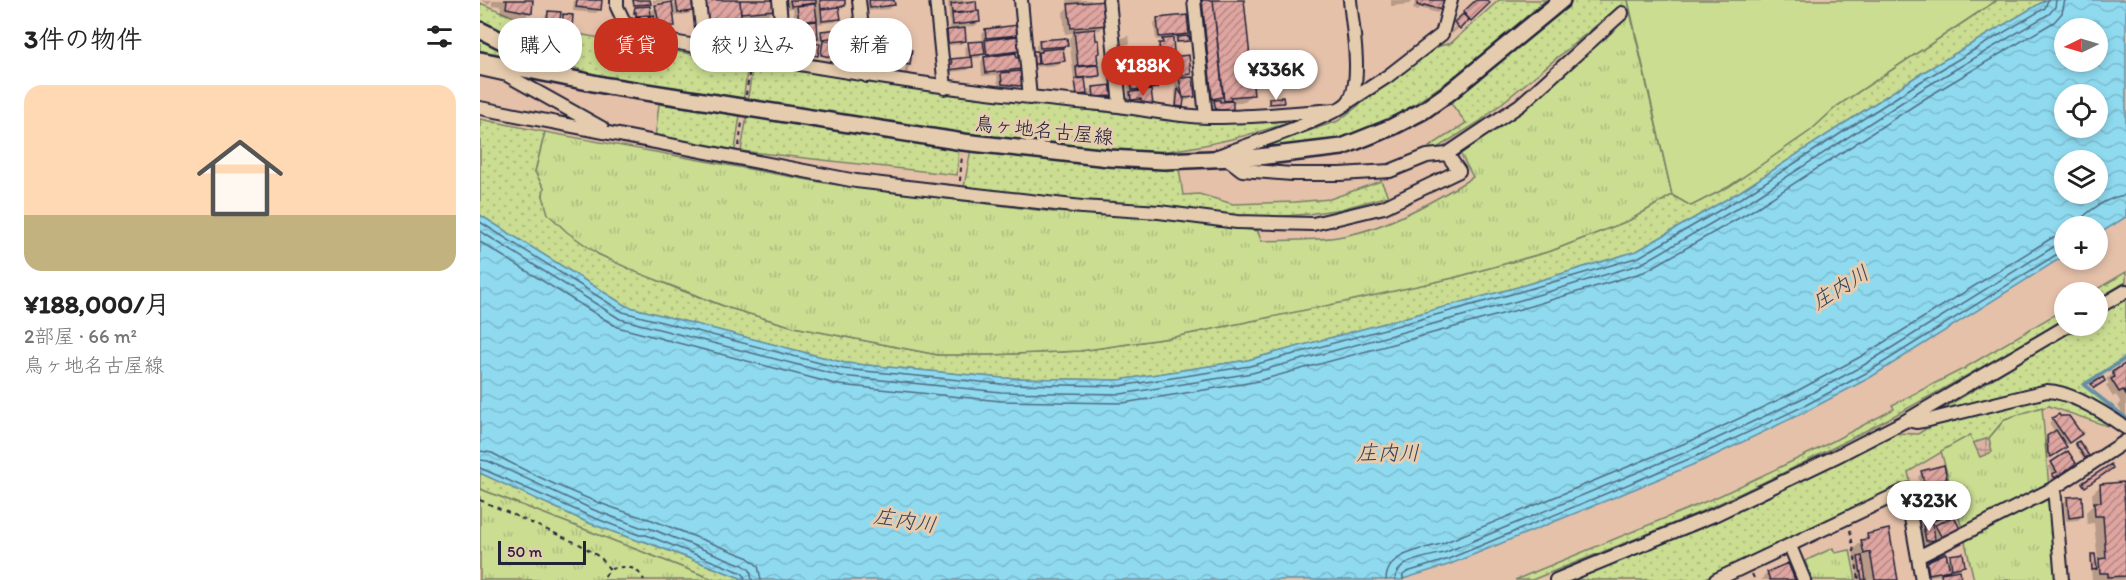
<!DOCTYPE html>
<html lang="ja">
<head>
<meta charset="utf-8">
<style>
  :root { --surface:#fff; --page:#f2f2f2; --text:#222; --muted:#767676; --line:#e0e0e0; --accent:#c8321e }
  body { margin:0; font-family:Itim,"Klee One",sans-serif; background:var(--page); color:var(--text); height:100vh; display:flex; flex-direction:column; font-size:22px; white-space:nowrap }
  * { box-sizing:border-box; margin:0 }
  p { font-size:20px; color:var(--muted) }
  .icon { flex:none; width:33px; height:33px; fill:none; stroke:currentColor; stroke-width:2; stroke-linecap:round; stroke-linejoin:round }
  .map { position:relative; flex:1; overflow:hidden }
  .side { display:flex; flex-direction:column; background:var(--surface); width:480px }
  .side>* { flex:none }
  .guide { position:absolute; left:18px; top:18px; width:570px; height:54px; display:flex; gap:12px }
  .needle { width:39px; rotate:265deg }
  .controls { position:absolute; left:1574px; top:18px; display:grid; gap:12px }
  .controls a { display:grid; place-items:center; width:54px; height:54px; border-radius:50%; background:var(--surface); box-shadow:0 3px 9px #0003; font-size:30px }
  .scale { position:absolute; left:18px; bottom:15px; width:88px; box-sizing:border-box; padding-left:6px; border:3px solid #22223b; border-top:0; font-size:16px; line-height:21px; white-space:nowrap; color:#22223b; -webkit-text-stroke:4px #e6ccae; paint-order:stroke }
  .price { position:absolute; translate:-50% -51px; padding:0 14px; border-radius:21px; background:#fff; color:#222; font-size:20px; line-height:39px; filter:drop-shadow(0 2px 3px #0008) }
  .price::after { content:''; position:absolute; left:50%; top:36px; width:18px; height:14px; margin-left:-9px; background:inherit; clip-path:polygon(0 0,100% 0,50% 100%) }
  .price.selected { background:var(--accent); color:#fff }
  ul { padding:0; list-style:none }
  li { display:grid; align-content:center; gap:12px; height:318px; padding:0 24px }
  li+li { border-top:2px solid var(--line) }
  li span { display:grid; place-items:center; height:186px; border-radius:18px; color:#555 }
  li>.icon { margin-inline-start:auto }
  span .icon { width:108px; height:108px; fill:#fffc; stroke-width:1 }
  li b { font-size:26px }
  h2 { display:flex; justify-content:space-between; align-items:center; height:72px; padding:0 24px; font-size:26px }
  .tag { padding:0 21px; border-radius:24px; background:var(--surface); box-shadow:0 3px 9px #0003; font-size:21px; line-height:54px }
  .tag.selected { background:var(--accent); color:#fff }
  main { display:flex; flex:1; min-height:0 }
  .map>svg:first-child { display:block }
  .industrial { fill:url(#industrial-grid) }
  .grass { fill:url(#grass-dots); stroke:#768066; stroke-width:1.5 }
  .park { fill:url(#park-tufts); stroke:#768066; stroke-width:1.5 }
  .pitch { fill:#cadd91; stroke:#768066; stroke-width:1.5 }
  .water { fill:url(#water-waves); stroke:#6390a7; stroke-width:1.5; fill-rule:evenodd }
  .shadow { fill:#0003; fill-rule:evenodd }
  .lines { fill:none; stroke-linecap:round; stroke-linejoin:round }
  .shore { stroke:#4e6c83; stroke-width:1.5 }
  .stream { stroke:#6390a7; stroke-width:4 }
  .building { fill:url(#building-hatch); stroke:#22223b; stroke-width:1.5 }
  .minor-casing { stroke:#22223b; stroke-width:16 }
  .major-casing { stroke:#22223b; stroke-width:20 }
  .path { stroke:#22223b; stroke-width:2; stroke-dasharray:4.5 4.5; stroke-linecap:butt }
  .minor { stroke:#e6ccae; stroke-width:12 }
  .major { stroke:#e6ccae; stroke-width:15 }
  .labels { text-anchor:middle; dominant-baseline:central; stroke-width:6; stroke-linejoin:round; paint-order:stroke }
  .street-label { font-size:20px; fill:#22223b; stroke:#e6ccae }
  .water-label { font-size:21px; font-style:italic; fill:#323e56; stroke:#e6ccae }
</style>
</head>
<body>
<main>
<section class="side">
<h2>3件の物件<svg class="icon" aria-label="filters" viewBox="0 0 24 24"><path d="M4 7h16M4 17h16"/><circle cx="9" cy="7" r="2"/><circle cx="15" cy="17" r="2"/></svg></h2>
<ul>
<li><span style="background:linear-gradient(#ffd9b3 70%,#c2b280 0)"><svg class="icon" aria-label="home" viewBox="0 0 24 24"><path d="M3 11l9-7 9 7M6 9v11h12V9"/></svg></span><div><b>¥188,000/月</b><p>2部屋 · 66 m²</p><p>鳥ヶ地名古屋線</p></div></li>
</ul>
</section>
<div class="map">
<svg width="1646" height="580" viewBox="0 0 1646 580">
  <defs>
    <pattern id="industrial-grid" width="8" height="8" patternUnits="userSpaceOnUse" patternTransform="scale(1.5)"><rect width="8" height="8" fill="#dbb3a3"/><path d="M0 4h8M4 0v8" fill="none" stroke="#b19186"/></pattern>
    <pattern id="grass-dots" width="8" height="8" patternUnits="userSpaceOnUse" patternTransform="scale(1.5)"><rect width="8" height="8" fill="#cadd91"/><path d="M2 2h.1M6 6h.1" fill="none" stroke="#adbd7e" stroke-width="1.8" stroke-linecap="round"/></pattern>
    <pattern id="park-tufts" width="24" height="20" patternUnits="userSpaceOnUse" patternTransform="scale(1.5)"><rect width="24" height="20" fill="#cadd91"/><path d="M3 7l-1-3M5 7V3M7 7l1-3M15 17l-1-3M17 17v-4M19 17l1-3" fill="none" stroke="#adbd7e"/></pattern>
    <pattern id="water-waves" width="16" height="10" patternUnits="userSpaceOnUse" patternTransform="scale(1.5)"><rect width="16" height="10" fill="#8fdaef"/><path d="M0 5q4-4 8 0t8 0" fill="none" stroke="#7bbbce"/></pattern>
    <pattern id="building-hatch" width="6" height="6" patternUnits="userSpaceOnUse" patternTransform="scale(1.5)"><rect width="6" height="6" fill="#dfa5a0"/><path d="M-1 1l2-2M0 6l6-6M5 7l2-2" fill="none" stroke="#b48684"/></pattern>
  </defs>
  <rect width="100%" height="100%" fill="#e5c1aa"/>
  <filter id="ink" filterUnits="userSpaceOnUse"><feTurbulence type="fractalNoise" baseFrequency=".0167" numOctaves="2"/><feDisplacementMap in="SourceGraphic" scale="12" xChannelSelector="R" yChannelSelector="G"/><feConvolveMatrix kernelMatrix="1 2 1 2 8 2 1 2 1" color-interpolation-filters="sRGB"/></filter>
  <g filter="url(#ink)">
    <path class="industrial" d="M1509 438 1512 452 1499 457 1493 443Z"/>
    <path class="grass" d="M1019 0H1066L978 74 904 125 856 141 766 152 858 121 956 47 971 43Z
      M1092 0H1148L1150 12 1141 5 999 122 952 151 949 147 986 123 970 102Z
      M1517 0H1566L1437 76 1261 191 1157 251 1038 287 768 360 639 380 522 378 365 363 146 306 0 215V119L65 132 55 172 64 188 63 196 118 254 200 290 249 308 314 327 458 355H510L600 351 689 338 973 278 1071 251 1150 220 1192 195 1211 206 1248 187 1291 158 1330 131 1357 106Z
      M0 3 58 27 268 64 263 102 129 80 95 68 91 56 49 44 0 21Z
      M0 37 49 63 0 53Z
      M273 64 462 93 723 123 792 122 825 118C775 133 727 148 674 152 632 155 589 148 547 143 453 133 360 117 267 104Z
      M179 104 260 115 255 150 175 138Z
      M267 116 479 147 477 175 261 151Z
      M491 149 630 166 699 168 703 195 719 194 753 204 815 202 850 199 901 181 908 196 861 209 828 214 794 217 747 216 670 204H632L570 199 484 187Z
      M1646 272V282L1617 299V292H1612Z
      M1646 298V358L1605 385 1646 420 1583 387 1557 386 1454 414 1600 326H1617V315Z
      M1584 309V319C1472 386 1361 447 1242 502 1180 531 1115 554 1052 580H1035L1239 496 1338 449 1414 409 1412 405 1483 369Z
      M1571 396 1589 402 1629 424 1627 426 1569 406 1525 419 1509 438 1493 443 1490 435 1428 472 1430 481 1267 560 1221 580H1093L1236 522 1361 462 1413 433 1438 434 1455 423Z
      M0 473 109 523 158 541H163L266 580H235L0 489Z"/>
    <path class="park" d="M1150 12 1192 195 1150 220 1071 251 973 278 869 301 689 338 600 351 510 355H458L314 327 249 308 156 272 118 254 87 232 68 214 63 196 64 188 55 172 65 132 351 184 573 212 690 219 778 231 781 241C810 240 840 241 868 235 909 227 958 199 993 177L979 151 1044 111 1077 77Z
      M1562 407 1577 580H1494L1482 529 1461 451 1490 435 1500 457 1512 452 1509 438 1525 419Z
      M0 489 235 580H0Z
      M1353 548 1355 553 1370 550 1376 580H1333L1325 561Z"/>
    <path class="pitch" d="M1148 0H1517L1357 106 1330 131 1291 158 1248 187 1211 206 1192 195Z"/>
    <path class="water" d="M1566 0H1646V217L1617 235V226H1584V256L1391 377 1327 411 1229 458 1135 497 968 565 920 580H266L164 541H159L109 523 0 473V215L146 306 365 363 522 378 639 380 768 360 1038 287 1157 251 1261 191 1437 76ZM1584 28H1617V62H1584ZM1584 94H1617V128H1584ZM1584 160H1617V194H1584Z"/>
    <path class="shadow" d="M2 0H12L8 4Z
      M12 0H51L50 12 44 18 20 14 21 6 12 5Z
      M94 0H121L120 9 116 13 93 11Z
      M152 0H168L169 3 158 6V9L170 15 158 17 157 26H147L148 20 155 19 153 10 158 6H153Z
      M173 0H191L173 3Z
      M210 0 212 10 208 14 192 16 193 26 189 30H177L168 35 169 29 167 20 173 17 172 11 176 7 191 8 197 1Z
      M221 0H293L294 9 287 16 268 17 269 27 267 29H265L264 18H257L261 44 257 48 247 49 245 23H241L243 45 229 46 227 28 231 24 221 25Z
      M307 0H363L364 6 358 10 359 18 355 22 336 24 337 37 331 43 336 55 335 57 326 58 328 45 331 41 322 42 319 58 307 49 311 45 317 44 313 8 307 9Z
      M390 0H413V5L409 9 386 11V4Z
      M468 0H495L499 22 495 26 484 27 485 40 481 44 464 46 463 35 470 31Z
      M587 0H612L608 4 626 24 620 30 614 31 618 53 616 55 617 63 612 67 618 75 614 79 604 80 605 89H610V92L614 88 632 95 628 99 611 101 610 96H596L589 39 594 33 585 34 583 12 588 7Z
      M715 0H761L772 94 764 102 751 104 752 109 748 113 732 114 731 106 734 103 726 104V101L735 100V97L726 98Z
      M911 0H933L929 4 911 6Z
      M936 0H963L961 9 957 13 940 8 938 11 933 9Z
      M998 0H1006L1008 3 972 34 969 32 975 27 973 25Z
      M69 12 78 25 74 29 64 28 65 16Z
      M84 15 90 27 89 29 81 28Z
      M678 19 707 33 703 38 708 40 707 42 696 43 695 38H691L693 52 687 58 710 74 704 79 713 96 709 100 702 101 700 107H695V83L701 78 676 81 677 87 670 91 671 103 667 107 658 108V102L648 103V86L652 82 679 80 677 63 683 57 674 58 673 62 667 63V60L659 72H642V64L646 60H666L668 58 677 57 676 49 684 39 676 40 674 23Z
      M506 30 538 34 534 38 538 51 535 55V60L538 59 541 84 534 90 518 87 517 75 502 76 501 62 503 59V54L499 58H491L492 66 488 70 464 73V70L472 61 486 59 485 48 489 44 503 42 502 34Z
      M342 33 368 35 364 39 345 41 349 56 348 58 340 56 342 41 338 42V37Z
      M649 36 650 44 641 46V38Z
      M560 42 586 45 582 49 583 61 579 65 556 67V65H553L552 54 553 53 556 57 562 51 557 52 556 46Z
      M422 50 431 51 427 76 424 75 426 66 419 64Z
      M400 51 416 57 413 61 412 69 408 73 392 72V66L398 60 390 61V54L391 52 397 53Z
      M1646 365V417H1645L1638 406 1641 403 1636 395 1633 397 1626 386 1629 383 1626 379Z
      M1573 419 1598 432 1602 429 1604 433 1601 436 1600 434 1584 446 1581 451 1567 460 1564 441 1575 432 1569 423Z
      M1599 443 1607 455 1603 459 1595 446Z
      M1587 453 1594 463 1570 481 1573 476 1568 467Z
      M1442 473 1465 478 1458 485 1466 483 1468 492 1462 498 1474 513 1472 516 1478 529 1458 541 1456 537 1450 543 1442 545 1440 530 1446 524 1439 526 1435 508 1439 504 1436 492 1442 489 1438 477ZM1452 496 1453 500 1445 502ZM1470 517 1471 519 1452 530 1451 523Z
      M1620 486 1646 536V578L1644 580H1612L1610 557 1611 555 1615 565 1618 562 1614 523 1607 524 1606 512 1613 505 1612 494Z
      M1588 498 1602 516 1598 520 1586 521 1584 502Z
      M1387 535 1417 580H1378L1373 550Z
      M1471 557 1484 566 1478 570 1480 576 1476 580H1461L1459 575 1446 577 1444 569 1451 561H1466Z
      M1307 565 1313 580H1281L1287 573Z"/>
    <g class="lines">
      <path class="shore" d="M0 222 143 312 363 369 522 384 640 386 770 366 1039 292 1159 257 1264 196 1440 82 1565 8 1568 0
        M1596 226C1604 212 1630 196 1646 195
        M0 231 140 319 361 376 521 392 641 394 772 373 1041 300 1161 264 1268 202 1444 88 1569 14 1575 7 1576 0
        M0 242 137 327 359 385 521 401 643 403 774 382 1044 308 1164 272 1273 210 1449 96 1574 22 1582 13 1585 0
        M0 451 12 453C62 480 117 505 172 520L267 557 278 566 281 580
        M0 460 8 461 114 510 160 527 169 528 263 565 270 570 272 580
        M0 468 112 517 159 535H166L260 572 264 575 265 580
        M906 580C907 553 940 550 961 544L1220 437 1317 391 1380 357 1570 239 1584 235
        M915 580C916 560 948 557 964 553L1223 445 1321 399 1384 365 1575 246 1584 244
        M923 580V575L927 572 966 560 1226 452 1324 406 1388 372 1579 253 1584 252"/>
      <path class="stream" d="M1646 358 1604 385 1646 418"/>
    </g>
    <path class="building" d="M24 0H53L52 13 26 8 27 0Z
      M97 0H122L121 10 96 7Z
      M153 0H170L171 4 154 5Z
      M196 0H212L213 11 198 13Z
      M225 0H260L261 17 227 20Z
      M260 0H294L295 10 261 13Z
      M310 0H336V3L311 6Z
      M340 0H365V6L341 9Z
      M389 0H414L415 5 390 8Z
      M722 0H733L743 97 732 99Z
      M733 0H764L774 95 750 97 751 100 744 101Z
      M938 0H965L962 10 944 5 943 7 937 5Z
      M996 0H1008L1010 3 991 21 983 12Z
      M496 1 497 11 472 13 471 4Z
      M625 1 628 25 591 28 588 4Z
      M192 2 195 26 180 27 175 5Z
      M335 4 337 20 319 22 317 6Z
      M170 6 171 15 156 16V12L154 13 155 7Z
      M359 7 361 19 342 21 341 9Z
      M68 11 81 12 79 26 67 24Z
      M499 11 500 22 473 25 472 14Z
      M83 14 93 15 92 28 82 27Z
      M983 14 989 20 980 29 974 22Z
      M174 15 176 25 170 27 168 17Z
      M707 15 709 34 679 37 677 18Z
      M160 17V25L153 26 152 18Z
      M258 18 259 25H261L263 44 251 46 248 19Z
      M337 21 338 38 321 40 319 23Z
      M230 22H239L240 24 243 23 245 46 232 43Z
      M178 25 180 36 168 33 170 27Z
      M538 25 539 35 506 38 505 29Z
      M369 28 370 36 342 39 341 31Z
      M485 28 486 41 468 43 467 30Z
      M615 29 616 40H619L620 53 617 54 618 64 598 66 594 31Z
      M538 36 540 51 507 55 505 40Z
      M709 36 710 41 697 42V37Z
      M587 38 588 46 560 48 559 40Z
      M693 38 694 53 680 54 679 43H683L682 39Z
      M343 40 353 42 351 57 341 55Z
      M503 41 505 54 490 56 488 42Z
      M313 42 323 44 321 59 310 57V44H312Z
      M329 42 340 44 338 56 332 55 331 58 326 57Z
      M417 48 418 57 400 59 399 50Z
      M422 48 432 50 430 65 419 63Z
      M583 48 585 61 559 64 558 52H562V50Z
      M399 50V59L392 60 391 51Z
      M552 51H557L558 64H554Z
      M536 53 537 58H539L541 69 506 73 504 57Z
      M709 55 711 74 682 77 680 58Z
      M667 56 668 61 664 62 665 68 646 69 645 59Z
      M492 57 493 67 468 70 467 64H472L471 59Z
      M414 59 413 69H396L395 60Z
      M619 65 620 76 597 78 596 67Z
      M541 71 542 84 540 86 522 84 521 73Z
      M713 77 715 97 703 98 699 78Z
      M605 78 607 94 597 95 595 79Z
      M677 78 678 88 652 90 651 81Z
      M632 85 633 96 614 97 613 87Z
      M698 88 704 99 703 107 696 106Z
      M671 90 673 104 662 105 661 99 651 100 650 92Z
      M803 97 804 103 789 104V98Z
      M734 100H740V102L753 101V109L736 111Z
      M1646 363V395L1643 390 1639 392 1631 379 1635 377 1632 372Z
      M1623 377 1625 381 1614 388 1611 384Z
      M1579 414 1580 416H1589L1602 434 1589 443 1572 418Z
      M1576 430 1587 447 1571 457 1568 453 1567 436Z
      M1599 441 1609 456 1605 458 1595 443Z
      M1588 451 1596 463 1575 478 1572 474 1577 472 1571 462Z
      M1631 464 1633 468 1605 487 1602 483Z
      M1464 465 1467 478 1445 485 1441 471Z
      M1467 481 1470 492 1463 494 1459 483Z
      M1643 482 1646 519V576L1628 577V573H1620L1619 559 1626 558 1623 516H1615L1614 502H1621L1620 484Z
      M1458 483 1462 495 1454 497 1451 485Z
      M1449 486 1452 498 1440 501 1437 489Z
      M1471 494 1476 514 1454 520 1448 500Z
      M1602 496 1603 516 1589 518 1587 497Z
      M1447 500 1453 520 1443 523 1438 503Z
      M1474 516 1480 529 1462 538 1455 525Z
      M1453 523 1455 540 1446 541 1443 525Z
      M1409 529 1418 580H1395L1390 552 1384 554 1381 540 1388 539 1387 534Z
      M1466 553 1470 570 1449 574 1447 563 1450 560Z
      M1483 553 1485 566 1472 569 1470 555Z
      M1611 554H1615L1617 569 1612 570Z
      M1382 556 1386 580H1382L1378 557Z
      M1308 563 1315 580H1290L1287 572Z
      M1480 570 1481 577 1462 580 1461 573Z"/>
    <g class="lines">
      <defs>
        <path id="minor" d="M137 0V7L149 32 171 38C320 65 469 91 620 104 656 107 691 116 728 117 770 118 812 113 855 110
          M219 0 224 48
          M299 0 305 62
          M379 0 387 76
          M456 0 465 88
          M541 0 550 98
          M629 0 640 105
          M714 0 726 117
          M0 69 27 75 122 128
          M868 102 908 76 962 34 971 0
          M0 108 376 181 602 207 679 212 757 222 833 224 904 207 979 171 967 154 1040 105 1142 13
          M737 156C760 148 858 116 869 101 883 80 872 25 870 0
          M745 157 762 170 812 174H860L910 171 947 156 967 154
          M1617 308 1646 291
          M1427 420 1436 422 1449 420 1567 391C1592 392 1626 414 1646 428
          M1574 488 1582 580
          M1310 546 1324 580
          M1438 557 1574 488 1646 441
          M1076 580 1234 515 1361 454 1427 420 1587 326
          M1236 580 1426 490 1442 580"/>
        <path id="major" d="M0 30 83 71
          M0 60 128 86 483 142 629 158 684 161 778 157 862 147 912 127 943 111 970 92 1082 0"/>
      </defs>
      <use href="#minor" class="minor-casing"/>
      <use href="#major" class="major-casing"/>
      <path class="path" d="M266 95 270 68
        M259 146 262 122
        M480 181 482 154
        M0 500 101 545 121 558 130 570 121 580
        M1370 530 1379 580
        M131 569C145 565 157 566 164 580
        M1272 574 1275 580"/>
      <use href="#minor" class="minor"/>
      <use href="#major" class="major"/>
    </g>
  </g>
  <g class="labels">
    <g class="street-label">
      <text transform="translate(564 130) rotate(6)">鳥ヶ地名古屋線</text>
    </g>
    <g class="water-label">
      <text transform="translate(1360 287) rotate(-32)">庄内川</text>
      <text x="908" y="452">庄内川</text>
      <text transform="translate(425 520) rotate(9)">庄内川</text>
    </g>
  </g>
</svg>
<div class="controls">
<a><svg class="needle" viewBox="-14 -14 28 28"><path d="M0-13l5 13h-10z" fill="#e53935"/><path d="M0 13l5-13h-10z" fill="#767676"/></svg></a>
<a><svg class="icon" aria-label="locate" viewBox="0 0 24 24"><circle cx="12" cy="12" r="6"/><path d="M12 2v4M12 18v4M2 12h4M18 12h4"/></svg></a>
<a><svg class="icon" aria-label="layers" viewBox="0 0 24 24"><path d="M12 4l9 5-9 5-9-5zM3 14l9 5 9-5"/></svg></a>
<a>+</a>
<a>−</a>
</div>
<div class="scale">50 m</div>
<b class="price selected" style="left:663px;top:97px">¥188K</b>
<b class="price" style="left:796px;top:101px">¥336K</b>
<b class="price" style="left:1449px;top:532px">¥323K</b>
<div class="guide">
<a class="tag">購入</a>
<a class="tag selected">賃貸</a>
<a class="tag">絞り込み</a>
<a class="tag">新着</a>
</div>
</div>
</main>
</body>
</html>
